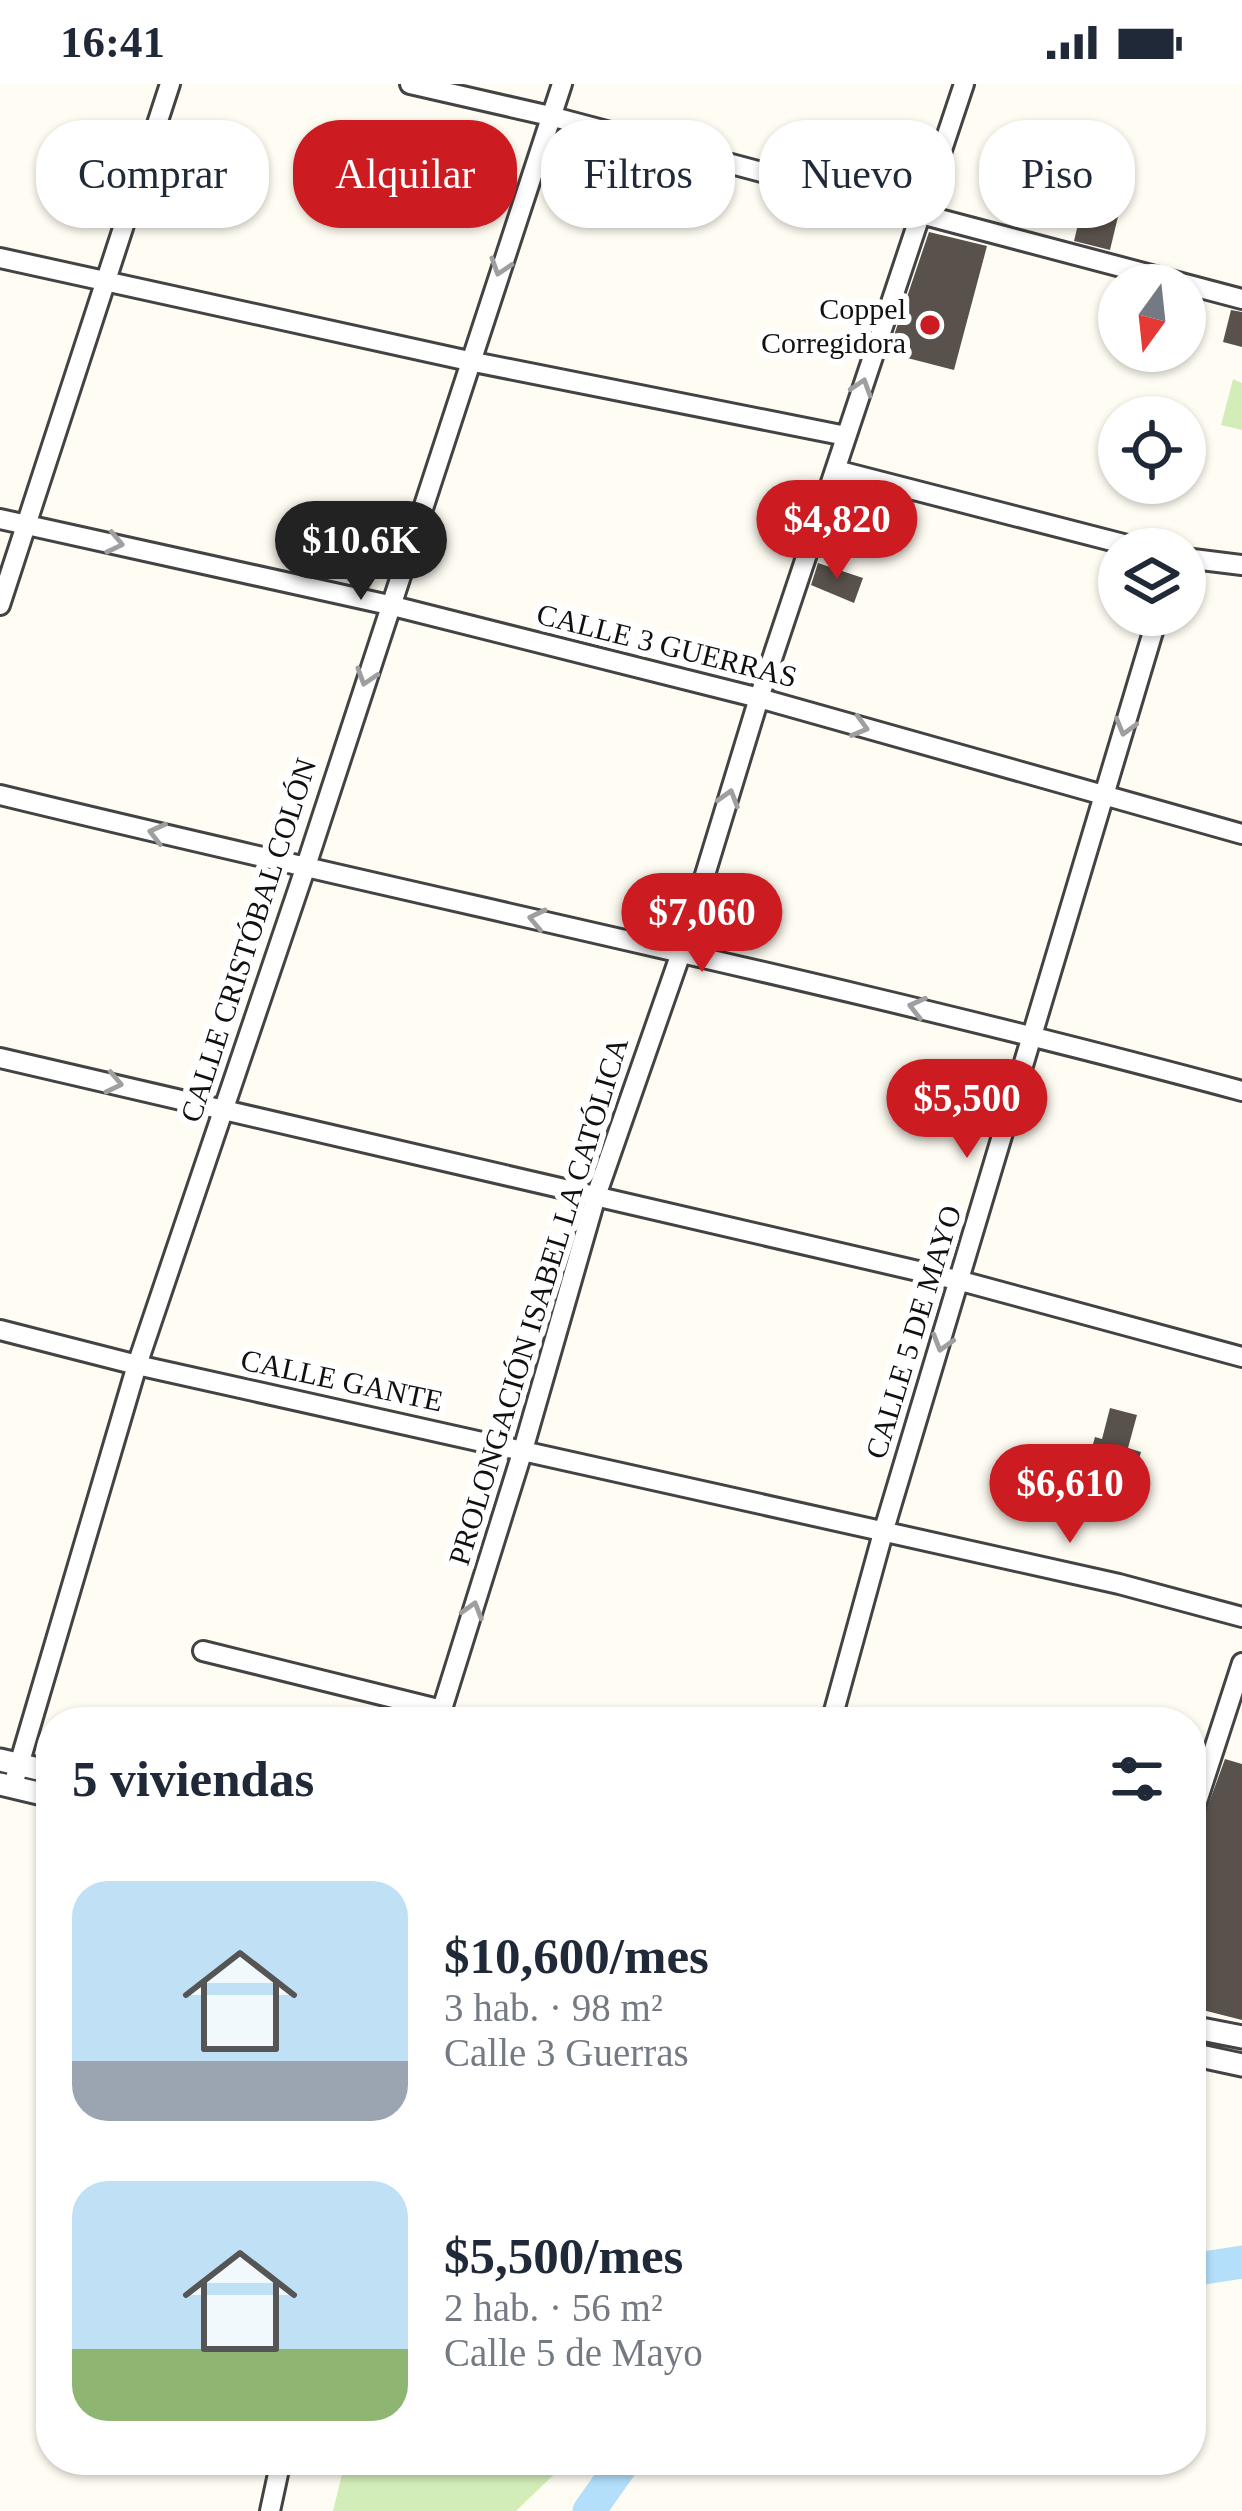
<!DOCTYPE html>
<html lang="es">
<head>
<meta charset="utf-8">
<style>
  :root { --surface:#fff; --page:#f6f6f7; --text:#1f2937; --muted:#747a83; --accent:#cc1c22 }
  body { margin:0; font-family:Georgia,serif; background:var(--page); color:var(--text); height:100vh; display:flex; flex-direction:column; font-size:45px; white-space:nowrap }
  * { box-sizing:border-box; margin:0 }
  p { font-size:39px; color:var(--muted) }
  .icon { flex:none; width:66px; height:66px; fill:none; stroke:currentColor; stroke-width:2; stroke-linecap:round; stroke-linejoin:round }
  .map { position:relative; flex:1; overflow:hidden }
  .sheet { position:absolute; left:36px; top:1623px; width:1170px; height:768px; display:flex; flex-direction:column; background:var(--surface); border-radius:48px; box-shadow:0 3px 9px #0004 }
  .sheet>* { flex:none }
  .hud { position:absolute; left:36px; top:36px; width:1170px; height:108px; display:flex; gap:24px }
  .needle { width:78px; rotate:195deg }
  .buttons { position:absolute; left:1098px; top:180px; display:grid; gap:24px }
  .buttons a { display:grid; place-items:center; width:108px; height:108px; border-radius:50%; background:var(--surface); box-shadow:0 3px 9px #0004; font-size:60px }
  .price { position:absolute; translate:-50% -102px; padding:0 27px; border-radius:42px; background:var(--accent); color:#fff; font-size:39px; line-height:78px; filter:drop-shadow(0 3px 6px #0008) }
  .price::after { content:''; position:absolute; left:50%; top:72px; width:36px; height:27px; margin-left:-18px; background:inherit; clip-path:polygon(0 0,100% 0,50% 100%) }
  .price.current { background:#222; color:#fff }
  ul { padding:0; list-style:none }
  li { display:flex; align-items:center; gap:36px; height:300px; padding:0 36px }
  li span { display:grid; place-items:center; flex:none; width:336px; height:240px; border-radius:36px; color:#555 }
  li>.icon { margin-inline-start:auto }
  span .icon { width:144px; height:144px; fill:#fffc; stroke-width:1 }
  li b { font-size:51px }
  h2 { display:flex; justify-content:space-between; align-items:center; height:144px; padding:0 36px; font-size:51px }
  .tag { padding:0 42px; border-radius:48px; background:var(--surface); box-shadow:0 3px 9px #0004; font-size:42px; line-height:108px }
  .tag.current { background:var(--accent); color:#fff }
  .status { display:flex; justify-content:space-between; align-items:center; height:84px; padding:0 60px; background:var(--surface); direction:ltr }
  .status svg { height:33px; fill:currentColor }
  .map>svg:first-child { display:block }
  .green { fill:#d3edb8 }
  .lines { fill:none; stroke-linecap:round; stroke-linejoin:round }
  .river { stroke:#b3dffb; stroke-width:33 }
  .building { fill:#59514b }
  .minor-casing { stroke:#434343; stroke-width:24 }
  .tertiary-casing { stroke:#434343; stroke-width:27 }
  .minor { stroke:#fff; stroke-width:18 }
  .tertiary { stroke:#fff; stroke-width:21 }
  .oneway { stroke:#9f9f9f }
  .poi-dot { fill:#cc1c22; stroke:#fff; stroke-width:4.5 }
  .labels { text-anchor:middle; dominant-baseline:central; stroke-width:12; stroke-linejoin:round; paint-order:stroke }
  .poi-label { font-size:30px; fill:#101010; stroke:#fff; text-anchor:end }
  .street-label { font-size:30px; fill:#101010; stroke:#fff }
</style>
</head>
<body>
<div class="status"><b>16:41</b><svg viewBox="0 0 49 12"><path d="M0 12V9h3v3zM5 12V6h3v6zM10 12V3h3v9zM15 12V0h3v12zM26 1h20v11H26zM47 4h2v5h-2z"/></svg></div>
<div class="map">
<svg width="1242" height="2427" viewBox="0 0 1242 2427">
  <rect width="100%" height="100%" fill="#fffdf3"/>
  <path class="green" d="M1233 295 1242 299V346L1221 341Z
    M305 2376H569L516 2427H333L343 2386Z"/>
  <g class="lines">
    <path class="river" d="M1191 2186 1242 2178
      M589 2427 625 2376"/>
  </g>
  <path class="building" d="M1097 61 1133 70 1110 166 1074 157Z
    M929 148 987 162 954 286 888 269Z
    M1231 226 1242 228V263L1223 258Z
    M818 479 863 494 854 519 811 501Z
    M1110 1324 1137 1331 1128 1364 1141 1368 1132 1400 1094 1389 1097 1376 1089 1374 1095 1353 1102 1355Z
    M1225 1675 1242 1680V1936L1191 1923V1768Z"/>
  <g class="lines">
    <defs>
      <path id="minor" d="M410 0 550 32 1242 215
        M0 174 469 277 846 352
        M836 386 1143 465
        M0 435 389 521 759 614 1242 750
        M1185 474 1242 481
        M0 521 170 0
        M0 711C414 812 831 896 1242 1007
        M0 974 961 1197 1242 1273
        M0 1246 137 1281 1119 1500 1242 1533
        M203 1567 442 1626
        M438 1638 523 1366 596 1112 682 866 759 614 964 0
        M831 1638 883 1449 1158 531
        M16 1691 137 1281 305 785 562 0
        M1191 1736 1242 1579
        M270 2427 281 2376"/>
      <path id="tertiary" d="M0 1676 51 1688
        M0 1700 51 1712
        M1191 1943 1242 1953
        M1191 1970 1242 1981"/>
    </defs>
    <use href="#minor" class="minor-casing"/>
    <use href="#tertiary" class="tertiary-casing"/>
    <use href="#minor" class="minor"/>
    <use href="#tertiary" class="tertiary"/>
  </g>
  <defs><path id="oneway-chevron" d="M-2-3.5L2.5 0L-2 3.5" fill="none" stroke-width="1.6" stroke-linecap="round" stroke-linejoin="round" transform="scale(3)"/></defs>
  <g class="oneway">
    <use href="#oneway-chevron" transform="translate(500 183) rotate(108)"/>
    <use href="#oneway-chevron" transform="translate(862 303) rotate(-72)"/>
    <use href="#oneway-chevron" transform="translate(115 459) rotate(12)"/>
    <use href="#oneway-chevron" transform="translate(366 593) rotate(108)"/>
    <use href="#oneway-chevron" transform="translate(860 643) rotate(16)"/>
    <use href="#oneway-chevron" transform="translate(1125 643) rotate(106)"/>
    <use href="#oneway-chevron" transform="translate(729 714) rotate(-73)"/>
    <use href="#oneway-chevron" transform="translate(157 749) rotate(-166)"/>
    <use href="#oneway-chevron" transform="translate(537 835) rotate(-168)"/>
    <use href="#oneway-chevron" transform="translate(917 923) rotate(-166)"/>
    <use href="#oneway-chevron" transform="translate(114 999) rotate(12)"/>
    <use href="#oneway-chevron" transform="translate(942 1259) rotate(107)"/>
    <use href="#oneway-chevron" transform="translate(473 1526) rotate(-73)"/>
  </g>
  <circle class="poi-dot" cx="930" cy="241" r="12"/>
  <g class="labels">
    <g class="poi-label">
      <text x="906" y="224">Coppel<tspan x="906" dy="34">Corregidora</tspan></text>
    </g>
    <g class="street-label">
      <text transform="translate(667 561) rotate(14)">CALLE 3 GUERRAS</text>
      <text transform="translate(248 856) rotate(-72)">CALLE CRISTÓBAL COLÓN</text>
      <text transform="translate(538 1217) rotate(-73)">PROLONGACIÓN ISABEL LA CATÓLICA</text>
      <text transform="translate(913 1248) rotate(-73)">CALLE 5 DE MAYO</text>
      <text transform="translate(342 1296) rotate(12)">CALLE GANTE</text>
    </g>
  </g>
</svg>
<div class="buttons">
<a><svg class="needle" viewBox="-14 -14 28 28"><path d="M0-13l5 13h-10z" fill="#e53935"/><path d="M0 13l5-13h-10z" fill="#747a83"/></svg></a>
<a><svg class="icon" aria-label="locate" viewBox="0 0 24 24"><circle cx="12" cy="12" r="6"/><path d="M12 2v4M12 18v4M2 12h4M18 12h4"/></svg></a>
<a><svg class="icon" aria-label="layers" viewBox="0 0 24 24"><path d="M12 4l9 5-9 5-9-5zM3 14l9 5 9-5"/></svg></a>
</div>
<b class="price" style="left:837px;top:498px">$4,820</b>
<b class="price current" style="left:361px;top:519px">$10.6K</b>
<b class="price" style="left:702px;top:891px">$7,060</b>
<b class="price" style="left:967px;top:1077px">$5,500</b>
<b class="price" style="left:1070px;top:1462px">$6,610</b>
<div class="hud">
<a class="tag">Comprar</a>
<a class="tag current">Alquilar</a>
<a class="tag">Filtros</a>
<a class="tag">Nuevo</a>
<a class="tag">Piso</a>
</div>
<section class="sheet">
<h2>5 viviendas<svg class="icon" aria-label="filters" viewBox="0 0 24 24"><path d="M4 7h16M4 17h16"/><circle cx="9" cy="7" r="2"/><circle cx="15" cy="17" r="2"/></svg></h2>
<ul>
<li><span style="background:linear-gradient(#bfe0f5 75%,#9aa5b1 0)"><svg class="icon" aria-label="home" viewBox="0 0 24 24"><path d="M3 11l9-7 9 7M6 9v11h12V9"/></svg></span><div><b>$10,600/mes</b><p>3 hab. · 98 m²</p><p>Calle 3 Guerras</p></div></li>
<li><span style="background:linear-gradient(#bfe0f5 70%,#8fb573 0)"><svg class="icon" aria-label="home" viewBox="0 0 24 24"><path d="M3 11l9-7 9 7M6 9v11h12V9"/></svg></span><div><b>$5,500/mes</b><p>2 hab. · 56 m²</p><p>Calle 5 de Mayo</p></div></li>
</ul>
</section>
</div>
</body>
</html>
